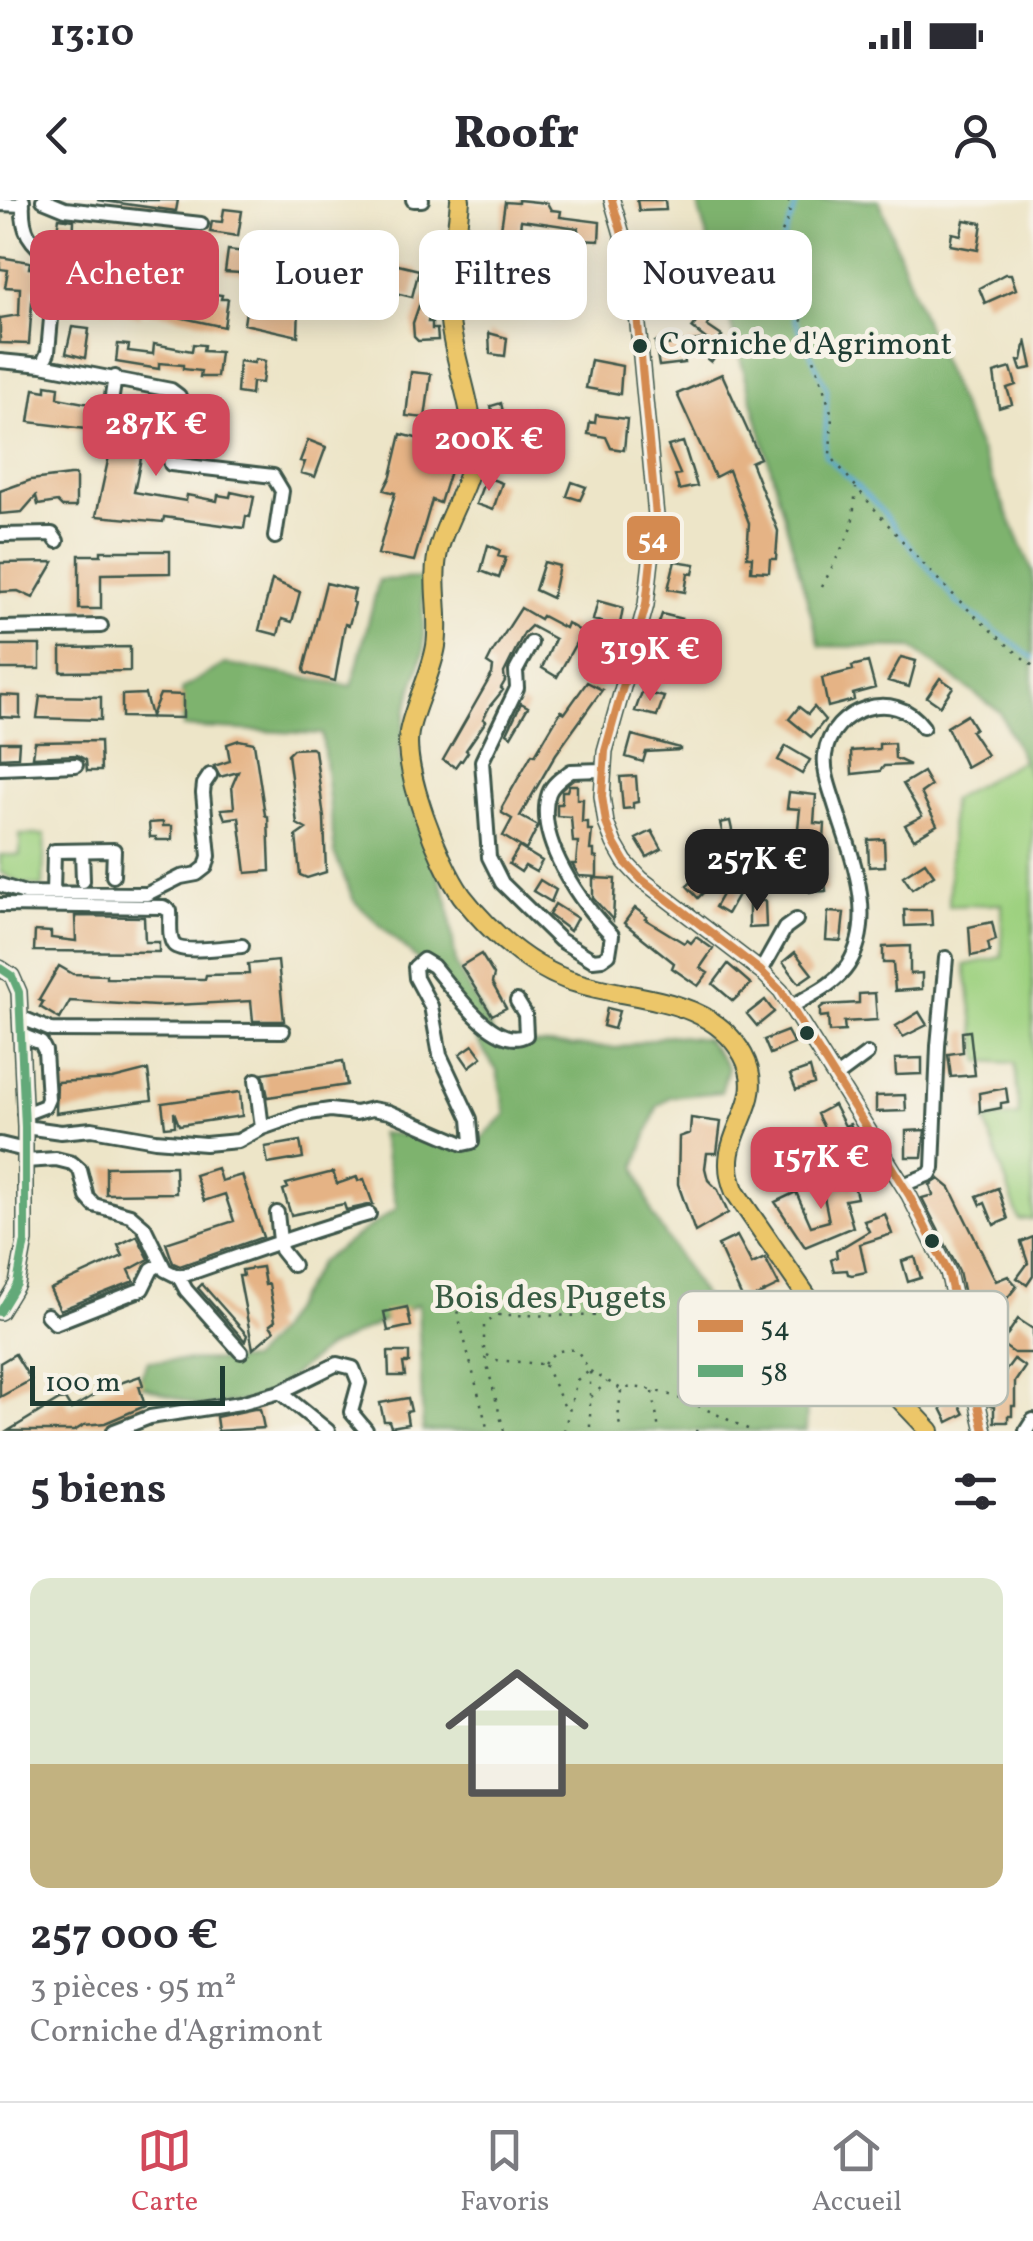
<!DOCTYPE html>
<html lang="fr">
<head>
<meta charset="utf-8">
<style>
  :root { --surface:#fff; --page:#f2f2f3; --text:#2b2b33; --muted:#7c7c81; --line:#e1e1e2; --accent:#d1495b }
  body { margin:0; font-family:Vollkorn,serif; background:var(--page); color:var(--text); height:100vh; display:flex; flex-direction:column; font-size:38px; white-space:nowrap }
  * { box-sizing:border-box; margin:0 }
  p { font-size:32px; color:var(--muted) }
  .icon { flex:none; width:55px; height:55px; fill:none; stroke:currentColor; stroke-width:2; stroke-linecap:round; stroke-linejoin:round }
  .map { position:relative; height:1231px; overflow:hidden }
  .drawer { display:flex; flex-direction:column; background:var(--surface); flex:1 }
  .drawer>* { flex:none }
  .hud { position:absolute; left:30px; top:30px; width:975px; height:90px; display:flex; gap:20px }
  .scale { position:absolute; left:30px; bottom:25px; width:195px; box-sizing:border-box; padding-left:10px; border:5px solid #1f3d34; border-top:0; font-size:28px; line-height:35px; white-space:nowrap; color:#1f3d34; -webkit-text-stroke:8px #f7f3e8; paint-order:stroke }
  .price { position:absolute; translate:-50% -85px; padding:0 22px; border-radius:20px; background:var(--accent); color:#fff; font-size:32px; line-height:65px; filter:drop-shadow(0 2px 5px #0008) }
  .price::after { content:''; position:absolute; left:50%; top:60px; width:30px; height:22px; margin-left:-15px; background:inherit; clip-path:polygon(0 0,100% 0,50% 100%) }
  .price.on { background:#222; color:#fff }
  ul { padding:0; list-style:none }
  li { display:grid; align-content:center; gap:20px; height:530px; padding:0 30px }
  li+li { border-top:2px solid var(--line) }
  li span { display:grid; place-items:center; height:310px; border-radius:20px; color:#555 }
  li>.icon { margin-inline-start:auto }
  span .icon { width:180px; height:180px; fill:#fffc; stroke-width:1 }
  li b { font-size:42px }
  h2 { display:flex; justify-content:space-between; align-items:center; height:120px; padding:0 30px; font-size:42px }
  .tag { padding:0 35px; border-radius:20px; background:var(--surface); box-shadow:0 5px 25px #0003; font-size:35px; line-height:90px }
  .tag.on { background:var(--accent); color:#fff }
  .status { display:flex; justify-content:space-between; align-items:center; height:70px; padding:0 50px; background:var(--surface); direction:ltr }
  .status svg { height:28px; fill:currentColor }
  header { display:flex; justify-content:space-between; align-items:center; height:130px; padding:0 30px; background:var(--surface); font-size:45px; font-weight:800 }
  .tab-bar { display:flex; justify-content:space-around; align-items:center; height:140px; border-top:2px solid var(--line); background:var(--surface); font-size:28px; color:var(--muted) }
  .tab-bar a { display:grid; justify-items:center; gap:5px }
  .tab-bar .on { color:var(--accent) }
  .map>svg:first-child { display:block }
  .green { fill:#9ed180; stroke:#5e875a; stroke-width:2.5 }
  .forest { fill:#7eb36e; stroke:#4e7851; stroke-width:2.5 }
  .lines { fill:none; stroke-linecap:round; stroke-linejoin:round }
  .stream { stroke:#56a6d0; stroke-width:4 }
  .building { fill:#e5b385 }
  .minor-casing { stroke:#3e564a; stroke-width:18 }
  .major-casing { stroke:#3e564a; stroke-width:22 }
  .path { stroke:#3e564a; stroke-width:2.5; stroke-dasharray:2.5 8; stroke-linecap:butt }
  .minor { stroke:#fff; stroke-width:12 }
  .major { stroke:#ecc669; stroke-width:18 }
  .bus-1-casing { stroke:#f7f3e8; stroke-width:15 }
  .bus-2-casing { stroke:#f7f3e8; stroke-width:15 }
  .bus-1 { stroke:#d48a50; stroke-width:8 }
  .bus-2 { stroke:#63a979; stroke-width:8 }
  .bus-dot { fill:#1f3d34; stroke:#f7f3e8; stroke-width:4 }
  .labels { text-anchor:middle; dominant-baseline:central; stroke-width:10; stroke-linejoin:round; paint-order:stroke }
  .bus-label { font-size:32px; fill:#1f3d34; stroke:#f7f3e8; text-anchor:start }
  .park-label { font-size:35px; fill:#385b43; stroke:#f7f3e8 }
  .key { fill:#f7f3e8; stroke:#b6bcb2; stroke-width:2.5 }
  .key-label { font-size:28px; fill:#1f3d34 }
  .line-badge { stroke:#f7f3e8; stroke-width:4 }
  .badge-label { font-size:28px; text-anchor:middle; font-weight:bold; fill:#fff }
</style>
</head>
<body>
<div class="status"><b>13:10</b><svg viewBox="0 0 49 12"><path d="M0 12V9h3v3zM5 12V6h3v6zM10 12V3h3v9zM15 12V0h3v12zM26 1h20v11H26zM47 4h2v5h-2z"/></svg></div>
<header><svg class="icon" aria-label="back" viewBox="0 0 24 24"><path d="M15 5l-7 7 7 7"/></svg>Roofr<svg class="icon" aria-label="person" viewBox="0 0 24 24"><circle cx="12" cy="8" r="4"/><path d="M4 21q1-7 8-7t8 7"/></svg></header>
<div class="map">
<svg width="1033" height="1231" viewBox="0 0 1033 1231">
  <rect width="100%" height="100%" fill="#f7f3e8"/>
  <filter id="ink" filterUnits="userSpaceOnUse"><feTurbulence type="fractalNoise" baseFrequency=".01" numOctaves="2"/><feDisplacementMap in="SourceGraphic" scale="20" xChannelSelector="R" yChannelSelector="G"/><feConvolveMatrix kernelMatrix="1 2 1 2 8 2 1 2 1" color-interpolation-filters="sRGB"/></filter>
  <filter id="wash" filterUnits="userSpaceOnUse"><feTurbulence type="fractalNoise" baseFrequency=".0048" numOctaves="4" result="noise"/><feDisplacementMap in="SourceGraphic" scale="40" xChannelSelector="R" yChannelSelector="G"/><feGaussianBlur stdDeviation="2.25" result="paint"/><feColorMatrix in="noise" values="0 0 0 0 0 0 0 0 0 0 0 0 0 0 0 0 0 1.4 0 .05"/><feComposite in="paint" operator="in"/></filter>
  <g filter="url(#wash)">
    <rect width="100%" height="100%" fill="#ede5c8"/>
    <path class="green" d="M1022 560 1033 583V1019L1019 1020 985 920 1019 916 1015 863 980 861 965 765 1002 757V704L949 706 951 600Z
      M20 635H45L43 687 22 684 0 672V655H20Z"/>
    <path class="forest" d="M699 0H879L930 136 1033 372V583L1000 512 912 448 820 446 699 9Z
      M422 378 424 450 406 511 400 551 405 585 448 701 456 765 498 843 618 848 669 835 706 839 728 868 721 892 670 897 657 907 636 966 653 1016 708 1103 808 1162 806 1231H423L418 1104 327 1148 262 1199 202 1207 137 1184 148 1161 251 1160 278 1130 320 1062 397 1008 380 933 480 940 506 914 497 871 433 774 354 701 335 655 322 534 183 527 182 489 225 464 352 486 379 380Z"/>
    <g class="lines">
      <path class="stream" d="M798 0 773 68 799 88 794 118 827 189 825 256 874 302 957 403 1033 458"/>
    </g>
    <g id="blocks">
      <path class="building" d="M97 0H178L176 11Z
        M518 0 547 3 551 10 561 11 560 17 600 22 599 41 578 40V28L521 20 519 38 500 35 505 2 518 3Z
        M637 0H665L666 10 639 11Z
        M224 9 242 11 238 36 210 32 212 21 222 22Z
        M59 18 74 20 73 45H69V51L54 48Z
        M964 20 982 23 978 50 950 45 952 33 961 35Z
        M103 34 129 38 127 50 120 49 119 52 101 48Z
        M157 35 177 37 175 56 169 55 168 59 154 57Z
        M658 43 661 58 643 61 640 46Z
        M228 50 255 53 256 74 225 72Z
        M0 57 30 62 29 68 45 69 44 88H33L29 144 0 143V118L19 115 20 88 5 87 8 70 0 69Z
        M394 64 419 70 412 97 387 91Z
        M486 68 509 72 508 78 514 79 511 97 476 91 479 73 485 74Z
        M1005 74H1011L1016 89 985 103 979 88Z
        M79 75 139 83 140 92 163 95 164 87 222 95 221 99H228L224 127 170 115 141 111 140 117 84 105 76 102Z
        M248 97 299 105 298 136 244 124Z
        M422 97 432 100 428 122H432V129H437L438 140 418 141 414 137 413 123Z
        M701 116 709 123 707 126 722 136 716 144 721 148 711 162 685 142 706 139 692 128Z
        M72 127 89 129 85 158 66 153Z
        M489 133 507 138 505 156 490 154Z
        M666 140 667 145 682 142 685 163 659 166 655 142Z
        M1026 140 1032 168 1021 170 1018 161 1022 160Z
        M118 144 129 145 128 151 153 154 154 144 192 151 193 144 204 145 203 151 220 152 217 177H200L201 171 183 169V165L159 163V169L116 162Z
        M255 159 265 161 262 183 252 182 251 195 237 193 239 161 254 163Z
        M591 160 622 166 620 194 586 188Z
        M1011 168 1016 185 1007 188 1012 204 999 208 994 173Z
        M411 172 431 174 425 218 406 216Z
        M722 174 760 258 751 262 778 331 776 359H770L769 372 751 371 752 357H747L749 323 729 270 715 277 677 194Z
        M46 185 59 187 58 198 100 206 94 230 29 222 34 189 46 191Z
        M121 200 164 206 158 241 145 239 134 292 186 301 187 295 217 301 218 295 230 297 231 292 254 297 250 317 246 316 244 328 164 317 163 322 96 316 109 256 114 249Z
        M501 203 509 238 499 240 491 206Z
        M596 215 627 219 624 250 611 248 606 237 588 234 590 222 595 223Z
        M442 220H453L454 235H457L455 255 440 303 432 300 414 361 378 354 395 293 384 290 391 276 401 234 442 245Z
        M308 240 326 247 315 277 301 273 305 262 300 261Z
        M683 242 697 286 679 290 675 275 680 274 668 246Z
        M70 275H76V307H62L57 302 38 305 36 296 22 312 0 314V291L31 280Z
        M486 277 502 283 493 310 476 304Z
        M572 282 586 287 580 300 567 296Z
        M488 345 500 350 498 356 506 358 499 378 481 371Z
        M101 351H170V373L101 374V409H79V355H101Z
        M675 361 695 364 693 374 688 373 685 392 668 389Z
        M54 362 33 398 18 391 0 392V363Z
        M544 362 559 366 552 398 535 390Z
        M272 380 300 392 292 422 282 419 278 435 259 430Z
        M326 383 355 390 352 402 355 403 349 425 345 424 335 481 305 473 304 469Z
        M598 401 623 408 616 445 604 468 591 461 610 424 593 420Z
        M521 408 540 419 542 416 565 428 567 423 582 432 557 477 542 468 555 439 531 426 524 433 504 473 505 481 501 488 503 490 490 506 483 519 486 521 466 550 468 552 462 561 460 560 455 567 443 560 492 474 493 467 487 463 492 453Z
        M662 414 682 419 676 439 655 434Z
        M0 445H40V469H0Z
        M130 447V471L61 472V448Z
        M650 454 674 461 669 478 645 471Z
        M901 457 916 461 909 487 888 481Z
        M868 462 875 488 853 494 854 500 828 507 822 478 853 470 852 466Z
        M940 478 953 487 940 506 927 497Z
        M587 482 602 490 556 554 520 616 538 626 526 650 503 636 512 619 502 613V607L532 554 535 555 561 511 565 513Z
        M642 492 664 497 657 516 635 511Z
        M145 494 151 516 160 494 183 495V518L122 517V495Z
        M0 495 20 496V518L0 517Z
        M40 496 101 497V520L37 518Z
        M521 503 528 507 511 536 507 533Z
        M799 507 808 514 814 507 825 520 811 537 789 519Z
        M967 515 975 528 971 531 987 555 966 567 947 527Z
        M632 535 680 548V550L646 552 643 562 626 557Z
        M239 540 254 543 265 615 268 617 270 671 246 673 239 617 225 619 221 609 234 608 232 586 238 572 220 577 214 566 230 561 227 544Z
        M100 541 101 571H87L86 560 77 555 33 557 35 542Z
        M0 542H19L18 557 0 558Z
        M894 543 895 558 910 565 884 566 880 571 852 574 851 551 879 549V544Z
        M786 546 810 560 802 574 778 560Z
        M311 548 315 550 324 618 326 672 307 678 300 675 296 636 306 629 297 624 288 554 293 549Z
        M923 572 931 586 921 593 937 625 914 639 905 625 922 616 903 584Z
        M636 576 638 602 633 603V608L623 609 620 577Z
        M569 585H577V599H583L582 622H588V630H592L590 650H594V657L597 658V677L579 676 572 664H576L578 642H573L571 617 557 616V604H562V591H567Z
        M789 592 816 595 814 623 825 624 824 640 797 638 800 609 787 608Z
        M730 621 735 644 726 647 720 623Z
        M163 622V626H172V640H156V637H150L149 623Z
        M652 631 662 649 647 657 636 639Z
        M884 639 885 666 869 667 868 640Z
        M519 647 542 661 536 672 525 666 521 672 509 664Z
        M777 660H795L796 668 824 665 826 691 810 692 809 687 779 689Z
        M925 662 934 675 912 689 903 676Z
        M703 671 714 682 698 698 687 686Z
        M593 678 615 679 613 720 593 698Z
        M540 680 556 690 551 702 533 691Z
        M728 684 740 691 727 714 715 707Z
        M749 701H765L766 727 749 728Z
        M555 704 577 718 570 731 549 715Z
        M635 708 647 717 645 719 684 743 687 740 691 743 696 737 713 749 700 768 708 773 698 786 672 768 674 763 624 723Z
        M904 710H931L932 725 905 726Z
        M828 712 844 713 841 741 826 740Z
        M75 716 144 717 145 742H159V752L34 751 35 731 51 732V738L76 741Z
        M992 722 996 740 988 743 990 752 971 756 969 727Z
        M910 746V774L922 773V789L895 791 893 763H883V747Z
        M795 752 812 774 799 783 783 762Z
        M481 754 494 775 492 783 506 808 492 815 461 766Z
        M278 761 284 821H253L251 801 156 806 70 801 60 819 40 807 43 802 39 800 59 766 73 774 106 775V778L205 779 206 775 249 774 248 764Z
        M728 764 751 784 733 801 713 784Z
        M875 793 877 820 844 822 845 831 829 832 828 816 820 817V808L824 805 859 803V794Z
        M765 800 774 812 757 826 747 814Z
        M607 808 619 811 614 829 603 826Z
        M919 812 927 825 903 837 896 826Z
        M787 831 794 844 770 854 764 840Z
        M970 831 975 875 951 877 948 854 963 852 962 832Z
        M473 845 482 857 469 867 460 854Z
        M922 858V874L896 875 895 859Z
        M343 861 347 885 268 897 263 873Z
        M810 868 814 884 796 890 790 875Z
        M148 870 152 900 56 913 57 882 113 879Z
        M1006 888 1008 902 1001 903V908L980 912 979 893Z
        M240 892 242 916 179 925 174 912 175 926 165 927 162 903Z
        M905 895 906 911 876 912V896Z
        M834 905 845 926 850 924 866 955 855 958 853 953 819 967 827 955 820 940 828 936 817 914Z
        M691 918 721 922 717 953H707L705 968 708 980 718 990 728 1013 695 1032 678 984 679 937 690 933Z
        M925 930 922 957H906V931Z
        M793 934 804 938 808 970 797 971Z
        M300 941 303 958 268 964 265 947Z
        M760 951 771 952 774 977 763 978Z
        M175 966 176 993 106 994V967Z
        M217 968 221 981 242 975 263 1037 180 1066 173 1063 166 1043 234 1021 225 994 204 1001 195 975Z
        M333 972 337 984 357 977 358 981 364 979 373 1004 346 1010 344 1004 291 1015 283 990 288 988 286 984Z
        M852 976 857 998 845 1000 853 1027 805 1047 775 1002 796 992 811 1026 829 1021 821 982Z
        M939 979 950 988 996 1081 1008 1076 1017 1086 984 1127 968 1114 959 1071 922 998 933 995 930 985Z
        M998 988 1008 1019 994 1025 985 1003 981 1005 977 996Z
        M885 1014 892 1034 860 1044 866 1072 852 1075 848 1074 847 1070 834 1071 831 1060 837 1057 836 1051 869 1031 864 1021Z
        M137 1036 149 1059 129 1070 134 1081 60 1110 50 1089 123 1056 118 1045Z
        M737 1036 752 1064 765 1058 779 1085 744 1102 718 1045Z
        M1033 1037V1076L1027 1085 1017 1078 1028 1063 1021 1042Z
        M915 1057 921 1078 908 1082 902 1061Z
        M262 1067 265 1085 269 1084 275 1121 270 1125 274 1131 253 1149 239 1076H243L242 1070Z
        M202 1084 247 1135 245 1141 198 1088Z
        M407 1107 411 1126 388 1131 384 1112Z
        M1018 1119 1033 1129V1153H1014L1001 1144Z
        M388 1152H409V1163H403L405 1176H389Z
        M15 1154 31 1180 0 1197V1163Z
        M1014 1159 1025 1167 1015 1182V1206H1012V1216H1008V1222H994V1207L988 1205 985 1192H990V1174H1003Z
        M140 1176 143 1185 139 1186 145 1206 105 1223 84 1225 74 1231H8L59 1200 65 1199 71 1209 106 1188Z
        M955 1196 964 1214 948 1222 939 1204Z
        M408 1198 411 1211 406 1212 408 1224 391 1227 389 1221H384L380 1203Z
        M254 1209H260L264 1228 218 1231 216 1217Z"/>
    </g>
  </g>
  <g filter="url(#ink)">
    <use href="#blocks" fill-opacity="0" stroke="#3e564a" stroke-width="2.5"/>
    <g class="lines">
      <defs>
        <path id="minor" d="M43 0 65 9 201 24
          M413 0H422
          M612 0 633 72 656 316 646 405 605 551 602 596 606 623 614 643 625 662 641 679 761 771 781 791 909 995 948 1072 984 1231
          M0 4 23 5
          M56 63 63 60 186 76
          M0 161 42 165 48 152 56 63C30 41 21 35 23 0
          M42 165 171 190 179 196 181 206 169 257 171 264 273 276 282 291 275 337
          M104 247 115 177
          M0 335 52 334 57 341
          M0 428 101 426
          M531 443 516 471 517 488 482 561 489 657 502 683 560 740 593 760 602 759 609 754 612 735C583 707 533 637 549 593 553 583 563 577 571 571L602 570
          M0 568 76 565
          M82 651 83 681
          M0 685 25 693 147 694 181 677 197 674 206 667 209 656 203 593 204 584 210 575
          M53 693 54 651 114 650 113 676
          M0 705 163 707 170 711C171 720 168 738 174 745 183 754 228 747 242 746
          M0 768 12 776 19 792 25 927V1041L17 1084 0 1112
          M761 771 785 728 796 720
          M792 806C811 795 835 785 848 765 878 719 851 654 836 608 831 591 823 573 825 555 831 508 895 487 923 527
          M20 817 51 830 283 831
          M21 835 41 843 45 851 48 899 45 906 24 914
          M836 877 867 854
          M256 880 262 928
          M25 927 61 932 92 929 155 940 205 944 238 941 262 928 302 914 330 910 356 913 372 909 389 912 463 944 472 942 470 919 440 855 431 806 416 778 415 767 423 760 433 766C452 788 495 852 526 835L525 814 517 801
          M0 944 25 950
          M25 961 56 959 72 963 80 970 87 997 94 1005 130 1015 144 1027 165 1070 179 1077C243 1055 304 1032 369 1014
          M903 985 930 974 933 968 938 846 946 758
          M277 1013 281 1050 293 1065
          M179 1077 186 1090 241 1152
          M47 1115 55 1123 142 1089 152 1069 161 1064
          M280 1192 328 1231
          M114 1231 150 1217 240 1203 280 1192 337 1164 353 1168 359 1183 351 1212 366 1230
          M1026 1231 1033 1220"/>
        <path id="major" d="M460 0C457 40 447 81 450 121 454 163 474 205 473 248 472 283 448 314 439 348 430 381 441 413 436 446 431 476 415 502 409 532 402 570 439 664 462 696 490 732 524 763 568 780 625 801 709 793 743 855 772 908 710 934 735 992L819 1114 930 1231"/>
      </defs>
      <use href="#minor" class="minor-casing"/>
      <use href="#major" class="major-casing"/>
      <path class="path" d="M788 0 790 15 777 43 832 215 830 255C892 332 956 405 1033 466
        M822 387 852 328 856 288
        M452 1091 488 1231
        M487 1155 496 1160 542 1164
        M544 1164C554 1151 560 1149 577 1150L590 1171 621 1189C654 1180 721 1217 752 1231
        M545 1165 567 1212
        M590 1172V1231
        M621 1191 618 1219 622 1231
        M653 1192 659 1231
        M591 1197 607 1182
        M504 1231 484 1153V1125L497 1115 610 1116
        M564 1231 577 1180 588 1172
        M695 1231H698"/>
      <use href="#minor" class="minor"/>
      <use href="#major" class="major"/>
      <defs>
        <path id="bus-1" d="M612 0 633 72 656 316 646 405 605 551 602 596 606 623 614 643 625 662 641 679 761 771 781 791 909 995 948 1072 984 1231"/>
        <path id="bus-2" d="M0 768 12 776 19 792 25 927V1041L17 1084 0 1112"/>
      </defs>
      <use href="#bus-1" class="bus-1-casing"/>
      <use href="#bus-2" class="bus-2-casing"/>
      <use href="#bus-1" class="bus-1"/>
      <use href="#bus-2" class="bus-2"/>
    </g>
  </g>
  <g class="bus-dot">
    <circle cx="640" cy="146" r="9"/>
    <circle cx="807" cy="833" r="9"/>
    <circle cx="932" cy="1041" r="9"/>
  </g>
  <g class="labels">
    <g class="bus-label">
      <text x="659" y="146">Corniche d'Agrimont</text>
    </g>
    <g class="park-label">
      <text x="550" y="1099">Bois des Pugets</text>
    </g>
  </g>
  <rect x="678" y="1091" width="330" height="115" rx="15" class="key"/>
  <rect x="698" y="1120" width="45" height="12" fill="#d48a50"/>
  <rect x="698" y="1165" width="45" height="12" fill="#63a979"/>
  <g class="key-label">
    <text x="760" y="1136">54</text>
    <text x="760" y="1181">58</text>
  </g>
  <rect class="line-badge" x="625" y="314" width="57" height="48" rx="10" fill="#d48a50"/>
  <g class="badge-label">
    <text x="653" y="348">54</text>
  </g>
</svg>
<div class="scale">100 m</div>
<b class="price" style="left:156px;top:279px">287K €</b>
<b class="price" style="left:489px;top:294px">200K €</b>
<b class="price" style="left:650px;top:504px">319K €</b>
<b class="price on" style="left:757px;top:714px">257K €</b>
<b class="price" style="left:821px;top:1012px">157K €</b>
<div class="hud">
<a class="tag on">Acheter</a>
<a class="tag">Louer</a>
<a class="tag">Filtres</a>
<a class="tag">Nouveau</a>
</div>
</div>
<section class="drawer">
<h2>5 biens<svg class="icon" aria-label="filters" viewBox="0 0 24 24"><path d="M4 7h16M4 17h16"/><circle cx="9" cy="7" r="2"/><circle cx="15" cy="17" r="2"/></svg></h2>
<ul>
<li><span style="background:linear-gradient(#dfe7d0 60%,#c2b280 0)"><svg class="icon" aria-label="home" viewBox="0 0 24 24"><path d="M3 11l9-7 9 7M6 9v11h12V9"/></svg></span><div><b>257 000 €</b><p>3 pièces · 95 m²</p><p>Corniche d'Agrimont</p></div></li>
</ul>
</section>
<nav class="tab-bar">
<a class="on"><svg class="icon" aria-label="map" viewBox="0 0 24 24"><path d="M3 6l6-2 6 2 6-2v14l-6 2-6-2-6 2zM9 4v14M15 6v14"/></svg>Carte</a>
<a><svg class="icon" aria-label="saved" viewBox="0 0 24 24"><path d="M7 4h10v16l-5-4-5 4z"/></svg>Favoris</a>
<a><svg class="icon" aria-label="home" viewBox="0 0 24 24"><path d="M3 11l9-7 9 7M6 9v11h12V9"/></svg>Accueil</a>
</nav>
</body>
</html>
